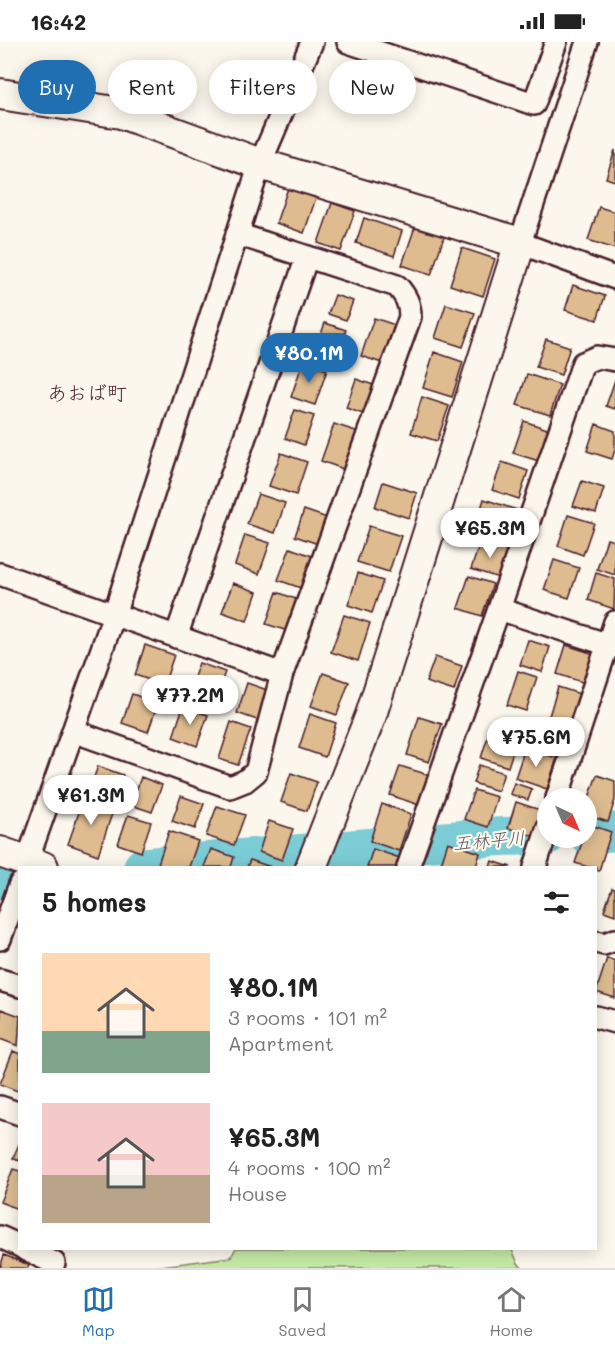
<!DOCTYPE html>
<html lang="en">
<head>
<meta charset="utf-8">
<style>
  :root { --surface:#fff; --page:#f2f2f2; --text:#222; --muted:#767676; --line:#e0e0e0; --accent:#1f6fb2 }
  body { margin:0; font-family:Mali,"Klee One",sans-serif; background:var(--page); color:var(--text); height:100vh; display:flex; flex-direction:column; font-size:22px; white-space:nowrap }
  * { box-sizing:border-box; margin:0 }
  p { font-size:20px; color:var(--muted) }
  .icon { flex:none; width:33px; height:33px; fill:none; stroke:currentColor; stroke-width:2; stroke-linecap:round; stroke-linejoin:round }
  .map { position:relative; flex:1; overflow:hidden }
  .sheet { position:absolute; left:18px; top:824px; width:579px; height:384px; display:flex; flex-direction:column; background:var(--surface); border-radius:0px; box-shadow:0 3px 15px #0003 }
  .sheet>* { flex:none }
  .guide { position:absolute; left:18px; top:18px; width:579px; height:54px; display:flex; gap:12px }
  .needle { width:39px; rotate:136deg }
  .controls { position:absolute; left:537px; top:746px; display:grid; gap:12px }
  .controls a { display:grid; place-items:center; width:60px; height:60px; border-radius:50%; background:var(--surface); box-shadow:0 3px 15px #0003; font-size:30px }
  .price { position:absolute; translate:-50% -51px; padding:0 14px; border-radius:21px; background:#fff; color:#222; font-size:20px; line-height:39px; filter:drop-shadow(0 2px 3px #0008) }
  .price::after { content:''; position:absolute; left:50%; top:36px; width:18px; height:14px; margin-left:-9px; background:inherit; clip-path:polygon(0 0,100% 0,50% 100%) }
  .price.active { background:var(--accent); color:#fff }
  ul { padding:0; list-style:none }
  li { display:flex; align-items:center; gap:18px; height:150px; padding:0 24px }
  li span { display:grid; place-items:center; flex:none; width:168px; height:120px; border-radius:0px; color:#555 }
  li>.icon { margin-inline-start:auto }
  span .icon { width:72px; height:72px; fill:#fffc; stroke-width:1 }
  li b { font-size:26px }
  h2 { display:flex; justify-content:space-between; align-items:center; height:72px; padding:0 24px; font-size:26px }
  .pill { padding:0 21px; border-radius:27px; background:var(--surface); box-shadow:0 3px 15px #0003; font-size:21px; line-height:54px }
  .pill.active { background:var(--accent); color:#fff }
  .status { display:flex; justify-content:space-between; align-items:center; height:42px; padding:0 30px; background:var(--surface); direction:ltr }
  .status svg { height:16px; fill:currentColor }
  .tabs { display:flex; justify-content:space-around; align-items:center; height:84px; border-top:2px solid var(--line); background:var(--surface); font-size:16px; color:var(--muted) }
  .tabs a { display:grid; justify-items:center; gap:3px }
  .tabs .active { color:var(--accent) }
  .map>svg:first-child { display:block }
  .green { fill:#c4eaa5; stroke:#878468; stroke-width:1.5 }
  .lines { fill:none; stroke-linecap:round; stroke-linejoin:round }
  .river { stroke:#7bccd5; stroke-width:39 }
  .building { fill:#debc90; stroke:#4a1f2b; stroke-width:1.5 }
  .street-casing { stroke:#4a1f2b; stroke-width:26 }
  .secondary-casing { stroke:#4a1f2b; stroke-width:34 }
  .street { stroke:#fbf7ec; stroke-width:21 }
  .secondary { stroke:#fbf7ec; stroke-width:30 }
  .labels { text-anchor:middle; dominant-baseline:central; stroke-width:4.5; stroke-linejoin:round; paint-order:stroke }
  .water-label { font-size:18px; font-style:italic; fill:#59535e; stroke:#fbf7ec }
  .quarter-label { font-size:20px; fill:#4a1f2b; stroke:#fbf7ec }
</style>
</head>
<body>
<div class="status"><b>16:42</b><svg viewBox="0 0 49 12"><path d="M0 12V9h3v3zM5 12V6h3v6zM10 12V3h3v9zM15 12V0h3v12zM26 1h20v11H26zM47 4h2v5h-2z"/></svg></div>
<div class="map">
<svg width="615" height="1226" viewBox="0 0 615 1226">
  <rect width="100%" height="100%" fill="#fbf7ec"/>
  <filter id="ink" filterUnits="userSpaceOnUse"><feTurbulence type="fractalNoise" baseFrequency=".0167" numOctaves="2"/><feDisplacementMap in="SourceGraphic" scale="12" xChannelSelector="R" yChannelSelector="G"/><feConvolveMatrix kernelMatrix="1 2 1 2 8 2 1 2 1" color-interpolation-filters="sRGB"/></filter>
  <g filter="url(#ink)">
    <path class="green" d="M236 1206H511L518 1221 522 1226H146L231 1215Z"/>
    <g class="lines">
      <path class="river" d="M586 791 615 790
        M143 825 491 795 548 793
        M0 837 20 836"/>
    </g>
    <path class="building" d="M615 108V139L606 136Z
      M288 146 316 156 304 191 276 181Z
      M332 161 355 169 341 209 318 201Z
      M599 165 615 170V207L588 198Z
      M364 176 402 189 394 214 356 201Z
      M416 182 445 192 431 233 402 223Z
      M462 206 495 217 483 254 450 243Z
      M573 243 605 254 597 278 565 268Z
      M335 253 353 259 346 278 328 272Z
      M446 262 475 271 463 305 435 296Z
      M374 276 395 283 382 321 361 314Z
      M325 281 346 288 334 321 313 314Z
      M546 297 570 305 561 333 536 325Z
      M434 310 463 320 452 355 423 346Z
      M303 320 327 328 315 363 291 355Z
      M527 332 560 343 550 373 517 363Z
      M356 337 376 344 366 373 346 366Z
      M615 338V367L606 364Z
      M422 355 449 364 437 399 411 391Z
      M295 368 314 374 304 403 285 396Z
      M524 379 550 388 539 419 513 411Z
      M334 382 362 391 349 429 321 419Z
      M596 382 615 389V408L612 417 587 409Z
      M281 411 307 420 296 453 269 444Z
      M502 420 528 429 519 457 492 448Z
      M582 439 604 446 596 471 573 464Z
      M383 440 417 451 409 476 375 465Z
      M258 452 285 461 275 491 247 482Z
      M484 457 517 468 508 496 475 486Z
      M304 468 330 477 321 503 295 494Z
      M568 473 594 481 583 513 558 504Z
      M369 484 401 494 389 530 357 520Z
      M245 493 270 501 259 532 235 523Z
      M607 497 615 499V533L597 527Z
      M481 498 508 507 499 536 471 527Z
      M290 506 312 514 301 546 278 538Z
      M554 518 579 526 569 556 544 548Z
      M358 531 383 539 372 571 348 563Z
      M596 531 615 537 614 567 588 558Z
      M469 534 493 542 482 574 458 566Z
      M233 541 257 550 247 579 222 570Z
      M277 550 301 559 291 590 266 582Z
      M344 573 370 581 358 619 331 610Z
      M528 598 550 605 542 630 520 623Z
      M145 603 174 613 164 643 135 633Z
      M566 603 594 612 585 641 557 632Z
      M435 615 462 624 454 649 426 640Z
      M199 621 225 630 213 664 187 655Z
      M518 629 537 635 526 669 507 663Z
      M323 631 349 640 337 673 311 664Z
      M247 641 270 649 260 679 237 671Z
      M558 645 583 653 573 685 548 677Z
      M132 652 158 661 148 690 122 681Z
      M183 665 208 673 197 704 173 695Z
      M310 672 336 681 325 715 299 706Z
      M419 675 442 682 429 720 407 713Z
      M231 680 251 687 238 723 219 717Z
      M489 691 516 700 508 725 481 716Z
      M525 706 557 716 547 747 515 736Z
      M479 723 504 731 498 749 473 741Z
      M98 724 123 733 113 761 88 752Z
      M400 724 432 734 422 764 390 753Z
      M291 731 317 740 307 769 281 760Z
      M597 733 615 739V758L608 780 586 773V764Z
      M141 735 162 743 152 770 131 763Z
      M514 741 532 747 528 758 510 752Z
      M474 748 497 755 488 785 464 777Z
      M181 754 204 762 195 787 172 779Z
      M84 756 114 766 98 813 68 802Z
      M516 760 543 769 534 794 508 786Z
      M382 762 411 772 399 809 370 799Z
      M217 764 245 773 234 803 206 794Z
      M128 773 151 780 141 810 118 802Z
      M269 779 293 787 282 818 259 810Z
      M588 782 611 790 599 829 596 828V825H588L575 821 584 795H586Z
      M169 789 198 799 189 825H157Z
      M448 800 480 811 476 825H440Z
      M211 807 234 815 231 825H204Z
      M373 807 400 816 397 825H367Z
      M250 818 271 825H247Z
      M492 819 511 825H490Z
      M612 846 615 847V873L604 869Z
      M607 916 615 919V956L596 950Z
      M1 967 20 974 18 1004 0 997Z
      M13 1009 20 1012V1050L0 1042Z
      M20 1100V1119L13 1116Z
      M13 1127 20 1129V1168L0 1160Z
      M4 1213 29 1223 28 1226H0Z"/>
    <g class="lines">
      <defs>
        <path id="street" d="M348 0 534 62 556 0
          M587 0 520 201 615 236
          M0 532 282 632
          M499 567 615 605
          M176 595 307 215
          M73 689 230 745 245 739 256 730 282 632 410 275C410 262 406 254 397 244L237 192
          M557 756 615 580
          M25 825 114 573 260 122 312 0
          M408 825 499 567 583 321 597 315 615 318
          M535 825 548 785
          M0 897 20 842
          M596 900 604 902 615 898
          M0 938 20 944
          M596 975 615 980
          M0 1065 20 1072
          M0 1195 20 1204
          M23 1206 54 1221"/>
        <path id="secondary" d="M0 52 121 71 260 122 520 201 371 673 311 825
          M0 810 43 825"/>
      </defs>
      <use href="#street" class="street-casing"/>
      <use href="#secondary" class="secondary-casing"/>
      <use href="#street" class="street"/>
      <use href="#secondary" class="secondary"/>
    </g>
  </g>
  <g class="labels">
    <g class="water-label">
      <text transform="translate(489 798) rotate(-5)">五林平川</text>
    </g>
    <g class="quarter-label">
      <text x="87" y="350">あおば町</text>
    </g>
  </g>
</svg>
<div class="controls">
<a><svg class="needle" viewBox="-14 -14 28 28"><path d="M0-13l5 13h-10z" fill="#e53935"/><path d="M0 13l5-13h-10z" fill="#767676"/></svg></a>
</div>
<b class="price active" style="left:309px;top:342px">¥80.1M</b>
<b class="price" style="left:490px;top:517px">¥65.3M</b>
<b class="price" style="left:190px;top:684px">¥77.2M</b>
<b class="price" style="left:536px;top:726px">¥75.6M</b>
<b class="price" style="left:91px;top:784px">¥61.3M</b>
<div class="guide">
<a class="pill active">Buy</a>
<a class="pill">Rent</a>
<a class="pill">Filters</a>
<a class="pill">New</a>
</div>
<section class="sheet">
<h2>5 homes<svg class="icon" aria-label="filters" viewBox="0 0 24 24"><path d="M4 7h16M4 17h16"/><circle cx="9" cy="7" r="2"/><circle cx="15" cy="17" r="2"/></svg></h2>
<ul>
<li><span style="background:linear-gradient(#ffd9b3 65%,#7fa58c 0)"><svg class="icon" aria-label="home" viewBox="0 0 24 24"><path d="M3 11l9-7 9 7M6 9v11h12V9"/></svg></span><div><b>¥80.1M</b><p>3 rooms · 101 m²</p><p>Apartment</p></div></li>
<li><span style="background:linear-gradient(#f6c9c9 60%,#b9a48a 0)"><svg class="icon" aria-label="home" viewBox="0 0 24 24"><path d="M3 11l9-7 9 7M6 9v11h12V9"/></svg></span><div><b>¥65.3M</b><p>4 rooms · 100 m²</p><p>House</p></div></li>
</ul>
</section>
</div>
<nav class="tabs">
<a class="active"><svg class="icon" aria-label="map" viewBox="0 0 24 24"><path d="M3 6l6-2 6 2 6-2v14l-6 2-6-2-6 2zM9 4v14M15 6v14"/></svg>Map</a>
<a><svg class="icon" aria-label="saved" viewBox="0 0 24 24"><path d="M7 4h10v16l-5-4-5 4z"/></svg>Saved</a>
<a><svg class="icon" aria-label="home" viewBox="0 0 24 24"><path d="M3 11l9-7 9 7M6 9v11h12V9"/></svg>Home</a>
</nav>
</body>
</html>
